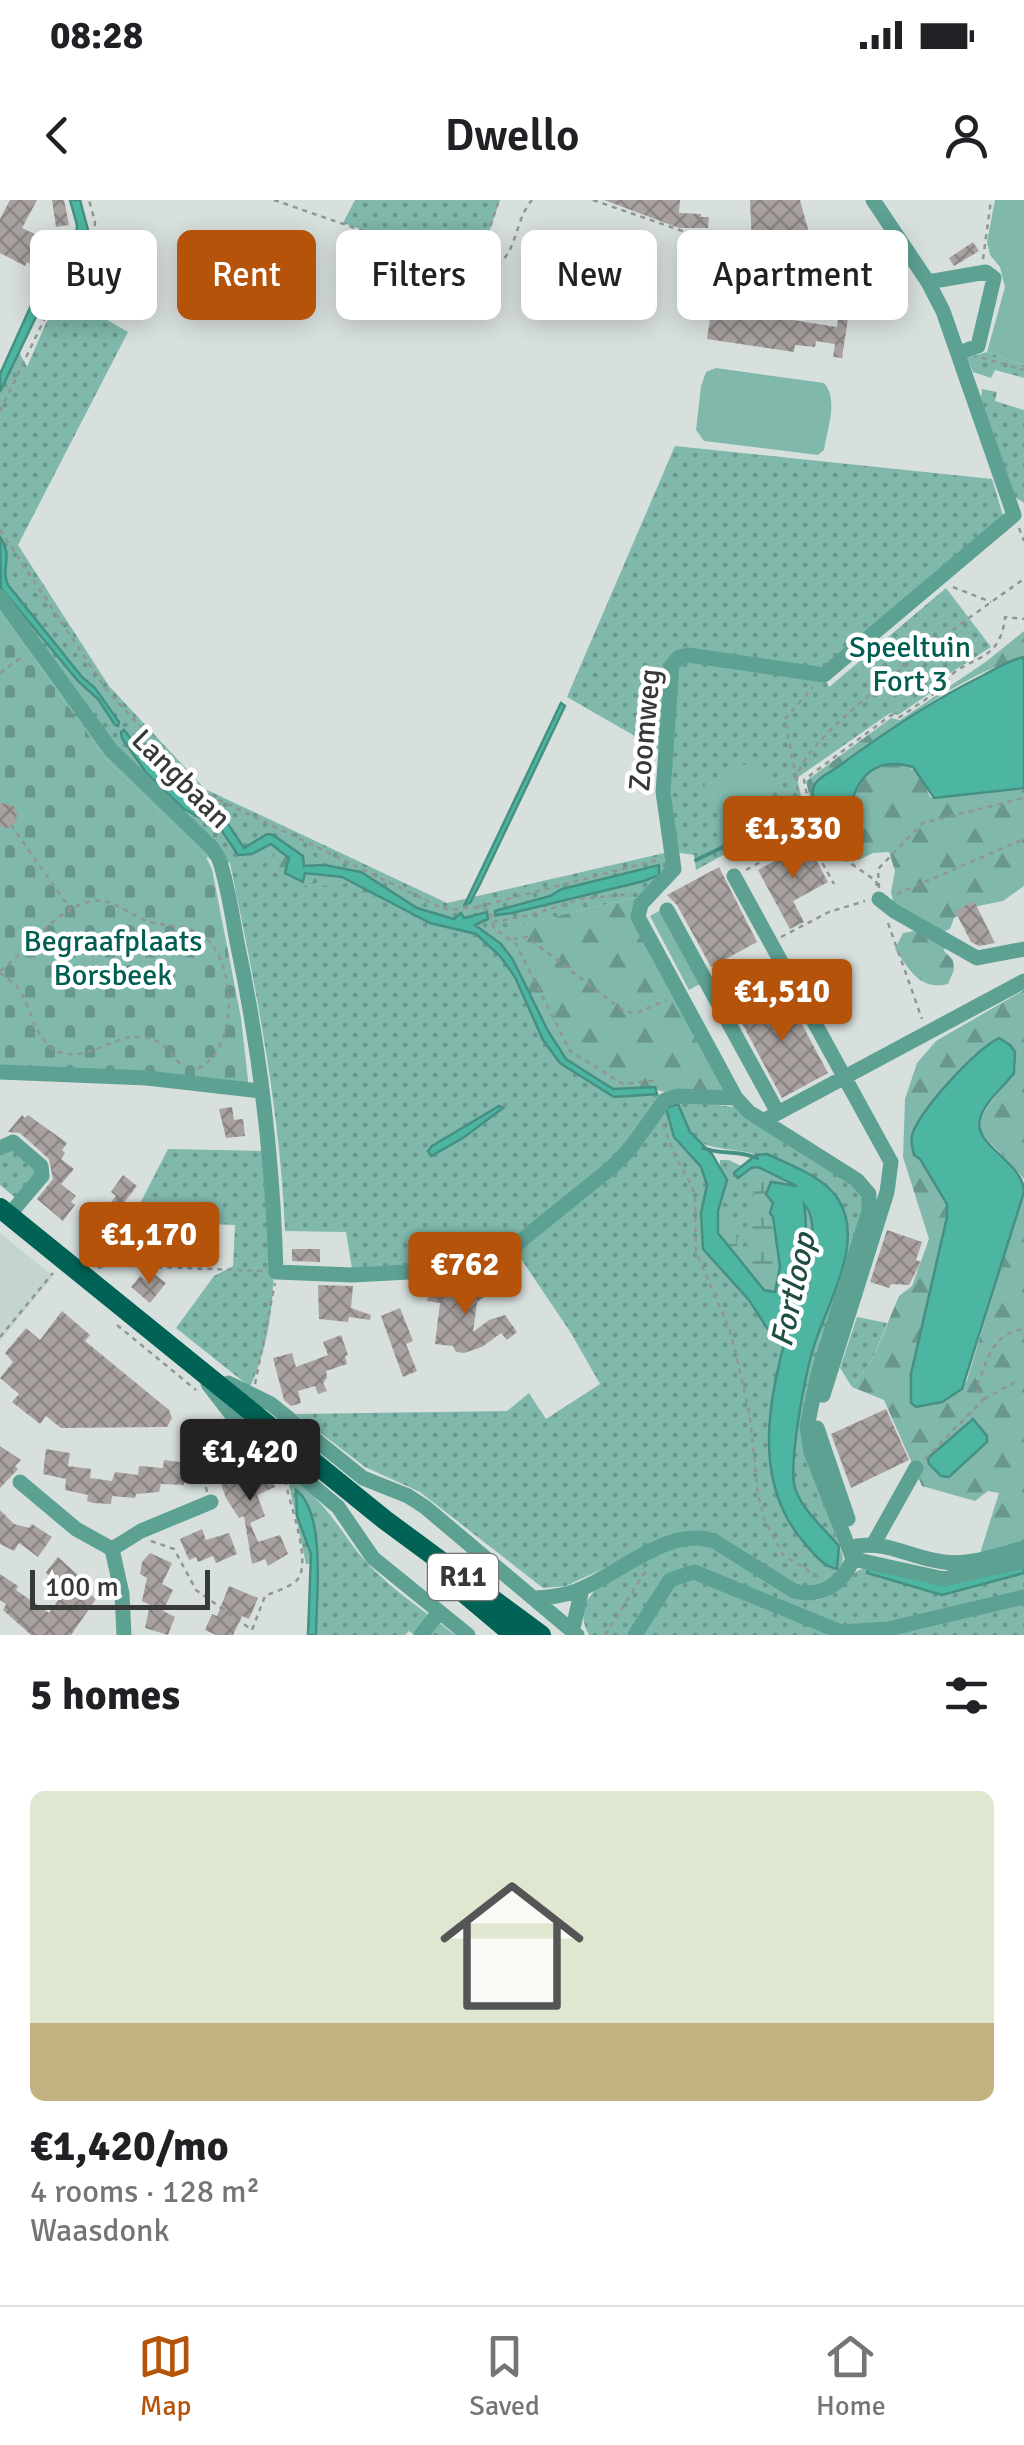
<!DOCTYPE html>
<html lang="en">
<head>
<meta charset="utf-8">
<style>
  :root { --surface:#fff; --page:#f2f2f2; --text:#202124; --muted:#757577; --line:#e0e0e0; --accent:#b45309 }
  body { margin:0; font-family:Signika,sans-serif; background:var(--page); color:var(--text); height:100vh; display:flex; flex-direction:column; font-size:38px; white-space:nowrap }
  * { box-sizing:border-box; margin:0 }
  p { font-size:32px; color:var(--muted) }
  .icon { flex:none; width:55px; height:55px; fill:none; stroke:currentColor; stroke-width:2; stroke-linecap:round; stroke-linejoin:round }
  .map { position:relative; height:1435px; overflow:hidden }
  .side { display:flex; flex-direction:column; background:var(--surface); flex:1 }
  .side>* { flex:none }
  .hud { position:absolute; left:30px; top:30px; width:965px; height:90px; display:flex; gap:20px }
  .scale { position:absolute; left:30px; bottom:25px; width:180px; box-sizing:border-box; padding-left:10px; border:5px solid #363938; border-top:0; font-size:28px; line-height:35px; white-space:nowrap; color:#363938; -webkit-text-stroke:8px #fff; paint-order:stroke }
  .price { position:absolute; translate:-50% -85px; padding:0 22px; border-radius:10px; background:var(--accent); color:#fff; font-size:32px; line-height:65px; filter:drop-shadow(0 2px 5px #0008) }
  .price::after { content:''; position:absolute; left:50%; top:60px; width:30px; height:22px; margin-left:-15px; background:inherit; clip-path:polygon(0 0,100% 0,50% 100%) }
  .price.on { background:#222; color:#fff }
  ul { padding:0; list-style:none }
  li { display:grid; align-content:center; gap:20px; height:530px; padding:0 30px }
  li span { display:grid; place-items:center; height:310px; border-radius:15px; color:#555 }
  li>.icon { margin-inline-start:auto }
  span .icon { width:180px; height:180px; fill:#fffc; stroke-width:1 }
  li b { font-size:42px }
  h2 { display:flex; justify-content:space-between; align-items:center; height:120px; padding:0 30px; font-size:42px }
  .pill { padding:0 35px; border-radius:15px; background:var(--surface); box-shadow:0 5px 25px #0003; font-size:35px; line-height:90px }
  .pill.on { background:var(--accent); color:#fff }
  .status { display:flex; justify-content:space-between; align-items:center; height:70px; padding:0 50px; background:var(--surface); direction:ltr }
  .status svg { height:28px; fill:currentColor }
  header { display:flex; justify-content:space-between; align-items:center; height:130px; padding:0 30px; background:var(--surface); font-size:45px; font-weight:600 }
  .dock { display:flex; justify-content:space-around; align-items:center; height:140px; border-top:2px solid var(--line); background:var(--surface); font-size:28px; color:var(--muted) }
  .dock a { display:grid; justify-items:center; gap:5px }
  .dock .on { color:var(--accent) }
  .map>svg:first-child { display:block }
  .built { fill:#c4d4d0 }
  .grass { fill:url(#grass-dots) }
  .forest { fill:url(#forest-firs) }
  .wetland { fill:url(#wetland-marsh) }
  .cemetery { fill:url(#cemetery-stones) }
  .garden { fill:#80b9ac }
  .water { fill:#4db6a3; stroke:#469083; stroke-width:2.5 }
  .lines { fill:none; stroke-linecap:round; stroke-linejoin:round }
  .stream { stroke:#469083; stroke-width:4 }
  .building { fill:url(#building-cross-hatch) }
  .path { stroke:#909694; stroke-width:2.5; stroke-dasharray:5 5; stroke-linecap:butt }
  .minor { stroke:#5da193; stroke-width:15 }
  .major { stroke:#006356; stroke-width:20 }
  .labels { text-anchor:middle; dominant-baseline:central; stroke-width:9; stroke-linejoin:round; paint-order:stroke }
  .shield { fill:#fff; stroke:#727474; stroke-width:2.5 }
  .shield-label { font-size:28px; font-weight:bold; fill:#363938 }
  .park-label { font-size:30px; fill:#005e52; stroke:#fff }
  .street-label { font-size:30px; fill:#363938; stroke:#fff }
  .water-label { font-size:32px; font-style:italic; fill:#1f4d44; stroke:#fff }
</style>
</head>
<body>
<div class="status"><b>08:28</b><svg viewBox="0 0 49 12"><path d="M0 12V9h3v3zM5 12V6h3v6zM10 12V3h3v9zM15 12V0h3v12zM26 1h20v11H26zM47 4h2v5h-2z"/></svg></div>
<header><svg class="icon" aria-label="back" viewBox="0 0 24 24"><path d="M15 5l-7 7 7 7"/></svg>Dwello<svg class="icon" aria-label="person" viewBox="0 0 24 24"><circle cx="12" cy="8" r="4"/><path d="M4 21q1-7 8-7t8 7"/></svg></header>
<div class="map">
<svg width="1024" height="1435" viewBox="0 0 1024 1435">
  <defs>
    <pattern id="grass-dots" width="8" height="8" patternUnits="userSpaceOnUse" patternTransform="scale(2.5)"><rect width="8" height="8" fill="#80b9ac"/><path d="M2 2h.1M6 6h.1" fill="none" stroke="#6a978d" stroke-width="1.8" stroke-linecap="round"/></pattern>
    <pattern id="forest-firs" width="22" height="20" patternUnits="userSpaceOnUse" patternTransform="scale(2.5)"><rect width="22" height="20" fill="#80b9ac"/><path d="M5 1l3.5 6h-7zM16 11l3.5 6h-7z" fill="#6a978d"/></pattern>
    <pattern id="wetland-marsh" width="20" height="14" patternUnits="userSpaceOnUse" patternTransform="scale(2.5)"><rect width="20" height="14" fill="#80b9ac"/><path d="M1 5h8M5 5V1M11 12h8M15 12V8" fill="none" stroke="#6a978d"/></pattern>
    <pattern id="cemetery-stones" width="16" height="16" patternUnits="userSpaceOnUse" patternTransform="scale(2.5)"><rect width="16" height="16" fill="#80b9ac"/><path d="M2 7V4a2 2 0 0 1 4 0v3zM10 15v-3a2 2 0 0 1 4 0v3z" fill="#6a978d"/></pattern>
    <pattern id="building-cross-hatch" width="8" height="8" patternUnits="userSpaceOnUse" patternTransform="scale(2.5)"><rect width="8" height="8" fill="#a8a1a0"/><path d="M0 0l8 8M0 8l8-8" fill="none" stroke="#8a8483"/></pattern>
  </defs>
  <rect width="100%" height="100%" fill="#d8e0de"/>
  <path class="built" d="M0 1033 53 1076 0 1141Z"/>
  <path class="grass" d="M355 0H500L476 70 343 23Z
    M64 95 128 132 18 345 109 486 205 589 447 703 673 651 663 592 666 554 567 497 675 246 992 279 1005 322 824 476 829 487 946 388 991 447 944 477 942 485 898 515 890 513 797 578 806 618 792 622 783 637 740 646 696 670 694 655 674 652V669L650 694 483 734C533 770 528 837 581 873 611 893 618 894 654 891L661 896 660 905 666 908 670 927 678 931 694 951 691 957 701 967 707 987 720 967V960H729L755 973 754 1020 748 1050 736 1054 733 1048 739 1030 735 1022 726 1018C712 1052 753 1087 772 1112L777 1111C786 1101 800 1062 801 1048 802 1029 786 1008 802 993 799 968 790 964 768 955L764 964 755 954C713 944 691 955 678 904L687 901 733 907 736 898 737 909 862 992 865 1008 814 1173 804 1227 807 1252 843 1357C843 1367 840 1370 834 1378 806 1412 742 1346 711 1335 701 1331 691 1331 680 1333L566 1386 543 1388 420 1292 365 1267 296 1214 507 1211 529 1193 546 1219 600 1184 571 1133 513 1047 473 1063 353 1075 346 1032 285 1031C280 907 255 784 230 663L206 657 105 558 0 410V184L18 150 27 167 46 123Z
    M987 152 1024 165V178L995 170 991 178 973 172 967 158Z
    M982 189 997 192 995 201 1024 210V303L1015 297 981 198Z
    M9 947 37 969 18 1000 0 985V953Z
    M168 949 268 951C273 1030 284 1114 250 1187L176 1128 214 1076 233 1066 235 1025 131 1021Z
    M857 1117 887 1123 873 1158 852 1187 840 1168Z
    M292 1280C331 1304 341 1336 370 1366 395 1392 427 1413 455 1435H414L409 1431 405 1435H316L319 1362 306 1364 289 1285Z
    M691 1343 708 1346 817 1400C840 1395 846 1372 867 1367L933 1382 1024 1366V1393L888 1424 844 1427 690 1368 631 1435H589C561 1386 645 1362 678 1345Z
    M692 1377 712 1383 829 1435H640L675 1383Z
    M1024 1400V1435H884Z"/>
  <path class="forest" d="M1024 431V457C949 478 888 537 823 576 812 590 815 612 823 627L816 625 806 581 891 518 900 520 987 461Z
    M890 564C916 564 921 575 930 597L934 598 1024 588V686L1003 701 978 706 954 718 950 729 943 732 947 742 944 751 953 760 954 770 948 784C920 791 909 769 895 749L903 733 914 731 894 705 891 692 895 671 889 652 873 653 859 660 846 655 842 645C857 608 842 579 890 564Z
    M263 637C286 644 313 642 320 668L361 674 398 695 391 704 374 696 369 698 349 683 324 686 319 682 298 688 281 675 273 651 248 660 239 656 243 649Z
    M650 694 639 717 736 898 675 896 658 890 612 892 557 854 515 771 482 734Z
    M1024 790V979C977 921 959 941 1014 873L1016 865 984 847 953 879 912 948 947 1004V1017L911 1174 942 1202 962 1189 967 1180 1024 992V1352L977 1363 999 1293 988 1291 975 1301 922 1286 884 1200 852 1187 873 1158 899 1096 912 1086 929 1039 903 957 905 899 917 863 936 841Z"/>
  <path class="wetland" d="M745 967H764L799 984 780 1112 723 1048 722 1017 730 1016 737 1019 742 1030 737 1039V1049L747 1046C751 1022 761 988 745 967Z"/>
  <path class="cemetery" d="M0 410 105 558 206 657 212 669 241 818 249 889 0 872Z"/>
  <path class="garden" d="M995 0H1024V165L987 152 1005 87 1000 67 990 55 987 42Z
    M716 168 824 183C839 199 827 230 824 250L818 255 704 241 696 230 701 186 706 172Z
    M758 558 774 590 718 614 704 584Z
    M670 705 709 779 689 790 650 716Z"/>
  <path class="water" d="M70 0H80L88 30 84 45 45 98 0 192V174L33 101 76 40 77 25Z
    M0 337C14 358 0 367 8 385L82 477 95 488 119 522 118 526 115 525 98 499 78 481 1 388Z
    M1024 457V588L934 598 913 567C865 553 848 592 849 632L828 634C819 624 807 598 815 584 820 576 831 572 839 566 885 532 931 501 982 476 997 468 1007 461 1024 457Z
    M561 503 565 506 480 684 470 703 465 704Z
    M124 530 147 559 191 602 213 610 228 624 244 648 267 634 273 635 303 656 304 666 324 665 361 672 417 708 454 719 461 713 464 718 487 712 488 719 475 725 501 744 513 760 548 831 566 859 613 889 655 887 657 894 614 897 560 863 543 840 515 777 500 756 476 734 430 723 342 677 305 673 303 682 285 673 289 658 271 644 252 654 238 655 220 628 184 609 147 574 122 538 121 532Z
    M659 665V675L644 681 512 713 496 715 495 711 550 696 562 689Z
    M999 838 1010 845 1015 852 1014 873C1004 886 984 903 980 919 972 945 1024 962 1024 992L962 1189 942 1202 916 1207 911 1203V1174L947 1017V1004L920 959 914 955C912 947 910 940 913 932 924 906 974 851 999 838Z
    M678 904 690 932 712 954 727 980 718 1011V1033L764 1090 775 1092 780 1067 773 1017 770 1013 773 1003 766 994 771 982 797 986 758 967 751 968 738 978 734 973 736 971 756 955 767 954C790 965 823 976 838 999 866 1042 827 1103 814 1146 805 1174 790 1256 794 1284 799 1308 824 1328 839 1346L837 1369C822 1366 812 1352 802 1340 733 1257 790 1137 811 1045 813 1031 814 1015 804 1004 811 1049 797 1089 786 1132L780 1135 767 1128 749 1100 703 1049 701 1013 707 985 701 967 674 937 666 908Z
    M499 906 503 908 463 938 431 956 428 951 432 946Z
    M973 1219 987 1236V1242L949 1277 941 1276 929 1264 928 1258Z
    M296 1290C327 1313 316 1400 316 1435H308L311 1354 297 1316Z
    M1024 1366V1373L942 1395 867 1373 869 1367 933 1382Z"/>
  <g class="lines">
    <path class="stream" d="M696 660 738 640 789 626
      M703 948C721 955 739 950 757 958"/>
  </g>
  <path class="building" d="M10 0H37L22 28 51 42 54 36 64 42 46 73 27 62 25 66 0 53V19Z
    M52 0H64L69 25 56 27Z
    M604 0H680L679 13 701 14V17H709L708 28H679Z
    M750 0H800L812 44H799L800 58 752 47Z
    M973 42 979 51 954 66 949 58Z
    M718 64 793 75 787 119 837 127 840 103 850 105 842 158 833 157 835 144 816 141 815 147 795 145 794 152 707 139Z
    M0 603 12 605 17 613 16 622 8 628 0 627Z
    M807 643 828 682 793 701 804 722 790 729 758 670Z
    M719 667 757 742 711 767 677 705 667 695Z
    M974 701 995 743 979 746 971 742 955 711Z
    M783 789 828 873 782 898 737 814Z
    M232 907 234 920 243 919 245 936 226 938 219 909Z
    M22 915 25 918 28 915 67 943 62 950 65 953 61 959 74 969 61 984 76 996 71 1002 75 1005 63 1021 37 999 53 979 49 959 20 933 8 932Z
    M123 975 137 986 100 1033 106 1038 96 1051 81 1039 116 996 111 992Z
    M887 1030 922 1042 916 1060 921 1062 909 1085 891 1084 889 1088 870 1082Z
    M292 1049H320V1062L292 1061Z
    M154 1074 166 1083 150 1103 131 1087 140 1076 147 1082Z
    M489 1080 493 1090 477 1102 473 1132 489 1120 505 1115 517 1132 507 1140 501 1133 482 1147 464 1153 456 1152 453 1146 435 1144 440 1103 427 1101 431 1082 468 1088Z
    M318 1085 353 1086 351 1108 371 1115 370 1120 349 1117 348 1122 319 1119Z
    M400 1108 413 1141 406 1144 417 1171 403 1177 381 1116Z
    M62 1111 90 1135 85 1141 169 1210 172 1218 167 1227 61 1228 46 1216 40 1224 12 1202 19 1194 0 1178 13 1162 5 1153 26 1128 40 1140Z
    M341 1135 348 1155 345 1156 347 1164 326 1171 327 1178 323 1183 327 1191 318 1194 315 1186 298 1191 301 1203 291 1206 284 1200 273 1158 292 1153 296 1167 328 1155 323 1142Z
    M886 1209 909 1260 851 1288 831 1234Z
    M0 1246 21 1260 15 1266 18 1269 0 1288Z
    M46 1249 70 1253 68 1266 91 1269 90 1278 112 1281 115 1272 138 1275 139 1266 163 1268 164 1260 187 1263 184 1285 161 1284 159 1292 136 1294 135 1298 112 1296 111 1304 93 1303 87 1301 88 1295 65 1290 66 1279 43 1274Z
    M234 1253 243 1272 267 1262 275 1287 257 1295 265 1316 250 1323 258 1342 280 1335 288 1354 268 1366 265 1359 252 1364 244 1316 239 1318 226 1298 213 1262Z
    M0 1310 14 1324 29 1328 32 1324 52 1337 38 1357 19 1343 14 1351 0 1344Z
    M202 1329 206 1340 229 1333 237 1354 216 1363 213 1356 198 1362 196 1357 189 1360 180 1339Z
    M150 1353 172 1363 162 1384 173 1390 163 1411 175 1417 168 1435 145 1428 150 1405 142 1401 147 1378 140 1374 142 1362Z
    M58 1357 81 1378 77 1384 96 1399 71 1435H31L3 1410 6 1404 0 1400V1374L18 1386 16 1390 49 1413 62 1395 49 1387 51 1380 46 1372Z
    M229 1386 258 1398 249 1419 242 1416 233 1435H216L205 1430 212 1414 217 1416Z"/>
  <g class="lines">
    <path class="path" d="M274 0 476 70 499 0
      M593 0 714 42 907 79
      M983 59 991 0
      M478 70C519 69 511 24 532 0
      M982 158 1024 170
      M0 211 44 120 93 46 95 22 89 0
      M1019 328 1024 341
      M0 330 106 489 199 590 442 708 452 710 471 707 489 710 494 728 516 744 570 851 623 884 652 881 658 887
      M953 387 991 402
      M0 473 23 456
      M796 578 785 519 813 487
      M11 625 71 710
      M811 633 812 621 804 580 891 515 900 517 945 486C957 454 1000 470 1005 417L1024 419
      M808 637 834 684
      M746 670 809 635
      M877 686 876 681C864 672 815 640 810 631 803 619 796 592 797 579 799 535 984 407 1024 379
      M879 688 878 669 923 623 1024 598
      M897 694 1024 639
      M477 707 657 660
      M493 722 531 715 581 699 631 694
      M888 723 922 819
      M781 737 829 712 865 701
      M513 739 527 737 621 809 635 814 666 800
      M0 771C29 750 54 709 92 701 111 698 125 712 142 719 163 728 190 723 207 739 237 767 238 853 196 869
      M0 773C6 778 13 782 18 788 32 808 34 842 59 852 92 864 123 824 156 841 168 846 173 859 184 867
      M663 924 674 954 692 986 695 998 696 1052 729 1128 736 1154 750 1217 758 1295 765 1321 783 1355 820 1378
      M98 1068 105 1065 264 1071
      M117 1125 196 1190
      M0 1137 53 1073
      M255 1184 275 1083
      M984 1199 1015 1182
      M925 1259 983 1200 976 1188C988 1161 990 1134 1024 1129
      M207 1292 199 1259 203 1240 241 1244
      M151 1341 174 1349 196 1390 252 1430 265 1396C274 1392 287 1388 295 1382 315 1367 288 1301 285 1279
      M605 1435 647 1369"/>
    <path class="minor" d="M928 82 986 72 994 78 978 146 959 153
      M0 397 111 550 213 649 219 659C228 685 232 715 237 742 260 850 273 962 276 1072L353 1075 409 1072 488 1060 513 1047 611 968 629 950 665 900 677 896 736 898
      M734 676 891 962 887 992 823 1195
      M879 699 894 711 977 758 1024 749
      M667 710 778 913
      M0 872 147 878 261 891
      M763 921 1024 781
      M0 948 13 942 41 966 42 976 9 1015
      M228 1183 271 1204 363 1278 408 1296 425 1307 577 1435
      M208 1184 238 1223 338 1307 373 1358 468 1435
      M817 1228 848 1319
      M20 1282 76 1329 112 1349
      M874 1343 916 1268
      M857 1346C888 1341 914 1359 944 1362 970 1366 1000 1354 1024 1348
      M853 1359 811 1252 807 1227 818 1174 869 1011V994L857 980 749 912 736 898 638 717 641 704 674 669 663 592 672 465 679 457 688 455 824 475 1014 315 943 111 928 82 873 0
      M853 1359 944 1379 1024 1361
      M536 1398C550 1397 563 1396 576 1391 617 1376 669 1325 714 1341L794 1391C825 1399 847 1380 856 1351
      M573 1428 582 1389
      M124 1435 122 1394 112 1349 141 1331 211 1302
      M421 1435 439 1412
      M635 1435 670 1380 694 1372 841 1432 888 1429 1024 1397"/>
    <path class="major" d="M0 1008 385 1320 541 1435
      M463 1392 514 1435"/>
  </g>
  <g class="labels">
    <rect class="shield" x="428" y="1354" width="70" height="46" rx="8"/>
    <g class="shield-label">
      <text x="463" y="1377">R11</text>
    </g>
    <g class="park-label">
      <text x="910" y="447">Speeltuin<tspan x="910" dy="34">Fort 3</tspan></text>
      <text x="113" y="741">Begraafplaats<tspan x="113" dy="34">Borsbeek</tspan></text>
    </g>
    <g class="street-label">
      <text transform="translate(645 530) rotate(-85)">Zoomweg</text>
      <text transform="translate(181 579) rotate(45)">Langbaan</text>
    </g>
    <g class="water-label">
      <text transform="translate(793 1090) rotate(-78)">Fortloop</text>
    </g>
  </g>
</svg>
<div class="scale">100 m</div>
<b class="price" style="left:793px;top:681px">€1,330</b>
<b class="price" style="left:782px;top:844px">€1,510</b>
<b class="price" style="left:149px;top:1087px">€1,170</b>
<b class="price" style="left:465px;top:1117px">€762</b>
<b class="price on" style="left:250px;top:1304px">€1,420</b>
<div class="hud">
<a class="pill">Buy</a>
<a class="pill on">Rent</a>
<a class="pill">Filters</a>
<a class="pill">New</a>
<a class="pill">Apartment</a>
</div>
</div>
<section class="side">
<h2>5 homes<svg class="icon" aria-label="filters" viewBox="0 0 24 24"><path d="M4 7h16M4 17h16"/><circle cx="9" cy="7" r="2"/><circle cx="15" cy="17" r="2"/></svg></h2>
<ul>
<li><span style="background:linear-gradient(#dfe7d0 75%,#c2b280 0)"><svg class="icon" aria-label="home" viewBox="0 0 24 24"><path d="M3 11l9-7 9 7M6 9v11h12V9"/></svg></span><div><b>€1,420/mo</b><p>4 rooms · 128 m²</p><p>Waasdonk</p></div></li>
</ul>
</section>
<nav class="dock">
<a class="on"><svg class="icon" aria-label="map" viewBox="0 0 24 24"><path d="M3 6l6-2 6 2 6-2v14l-6 2-6-2-6 2zM9 4v14M15 6v14"/></svg>Map</a>
<a><svg class="icon" aria-label="saved" viewBox="0 0 24 24"><path d="M7 4h10v16l-5-4-5 4z"/></svg>Saved</a>
<a><svg class="icon" aria-label="home" viewBox="0 0 24 24"><path d="M3 11l9-7 9 7M6 9v11h12V9"/></svg>Home</a>
</nav>
</body>
</html>
